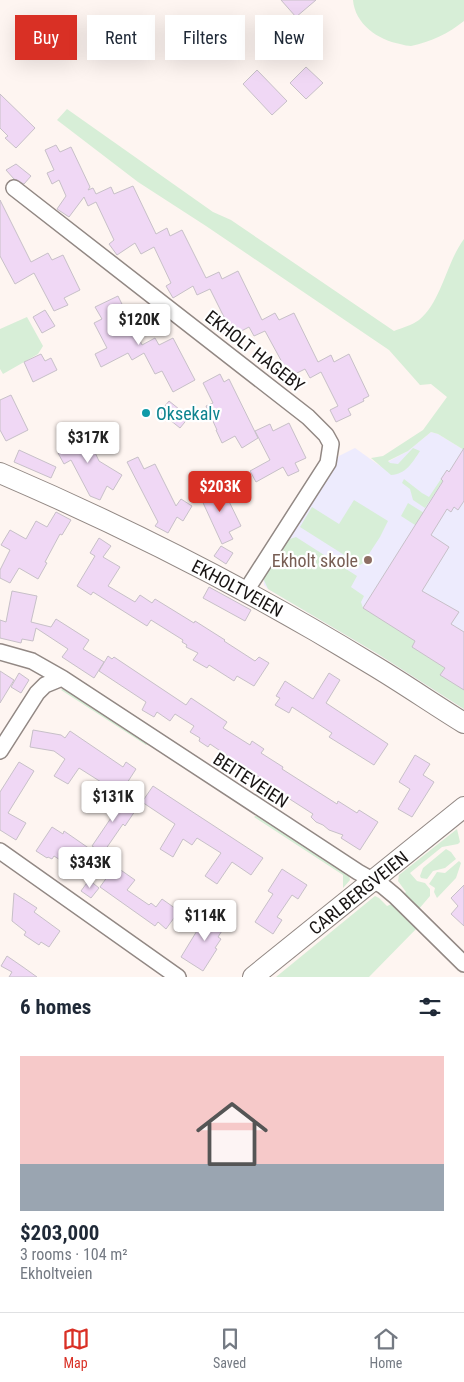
<!DOCTYPE html>
<html lang="en">
<head>
<meta charset="utf-8">
<style>
  :root { --surface:#fff; --page:#f2f2f3; --text:#1f2937; --muted:#747a83; --line:#e0e1e3; --accent:#d93025 }
  body { margin:0; font-family:"Roboto Condensed",sans-serif; background:var(--page); color:var(--text); height:100vh; display:flex; flex-direction:column; font-size:19px; white-space:nowrap }
  * { box-sizing:border-box; margin:0 }
  p { font-size:16px; color:var(--muted) }
  .icon { flex:none; width:28px; height:28px; fill:none; stroke:currentColor; stroke-width:2; stroke-linecap:round; stroke-linejoin:round }
  .map { position:relative; height:977px; overflow:hidden }
  .sheet { display:flex; flex-direction:column; background:var(--surface); flex:1 }
  .sheet>* { flex:none }
  .top-card { position:absolute; left:15px; top:15px; width:435px; height:45px; display:flex; gap:10px }
  .price { position:absolute; translate:-50% -42px; padding:0 11px; border-radius:5px; background:#fff; color:#222; font-size:16px; line-height:32px; filter:drop-shadow(0 1px 2px #0008) }
  .price::after { content:''; position:absolute; left:50%; top:30px; width:15px; height:11px; margin-left:-8px; background:inherit; clip-path:polygon(0 0,100% 0,50% 100%) }
  .price.on { background:var(--accent); color:#fff }
  ul { padding:0; list-style:none }
  li { display:grid; align-content:center; gap:10px; height:265px; padding:0 20px }
  li+li { border-top:1px solid var(--line) }
  li span { display:grid; place-items:center; height:155px; border-radius:0px; color:#555 }
  li>.icon { margin-inline-start:auto }
  span .icon { width:90px; height:90px; fill:#fffc; stroke-width:1 }
  li b { font-size:21px }
  h2 { display:flex; justify-content:space-between; align-items:center; height:60px; padding:0 20px; font-size:21px }
  .tag { padding:0 18px; border-radius:0px; background:var(--surface); box-shadow:0 5px 20px #0002; font-size:18px; line-height:45px }
  .tag.on { background:var(--accent); color:#fff }
  .menu { display:flex; justify-content:space-around; align-items:center; height:70px; border-top:1px solid var(--line); background:var(--surface); font-size:14px; color:var(--muted) }
  .menu a { display:grid; justify-items:center; gap:2px }
  .menu .on { color:var(--accent) }
  .map>svg:first-child { display:block }
  .education { fill:#edebfd }
  .green { fill:#d7eed7 }
  .building { fill:#f0d8f5; stroke:#c7c0c8 }
  .lines { fill:none; stroke-linecap:round; stroke-linejoin:round }
  .street-casing { stroke:#928884; stroke-width:18 }
  .secondary-casing { stroke:#928884; stroke-width:22 }
  .street { stroke:#fff; stroke-width:15 }
  .secondary { stroke:#fff; stroke-width:20 }
  .culture-dot { fill:#0f9aa8; stroke:#fff; stroke-width:2 }
  .education-dot { fill:#8d6e63; stroke:#fff; stroke-width:2 }
  .labels { text-anchor:middle; dominant-baseline:central; stroke-width:4.5; stroke-linejoin:round; paint-order:stroke }
  .street-label { font-size:18px; fill:#181413; stroke:#fff }
  .culture-label { font-size:18px; fill:#0d838f; stroke:#fff; text-anchor:start }
  .education-label { font-size:18px; fill:#785e54; stroke:#fff; text-anchor:end }
</style>
</head>
<body>
<div class="map">
<svg width="464" height="977" viewBox="0 0 464 977">
  <rect width="100%" height="100%" fill="#fef5f1"/>
  <path class="education" d="M431 432 438 434 464 450V709L378 654 268 589 264 585 263 572 339 456 355 448 380 466 408 451Z"/>
  <path class="green" d="M353 0H464V21C449 33 431 42 411 46 408 46 404 45 400 44 378 40 355 24 353 0Z
    M67 109 213 212 231 220 394 331C402 328 412 325 419 320 442 301 446 263 464 239V450L438 434 431 432 408 451 388 461 390 463 398 464 413 448 420 451C412 463 406 474 391 475L371 458 383 456 423 430 447 397 431 384 420 385 389 350 206 226 138 182 57 120Z
    M27 317 43 346 38 354 3 374 0 369V329Z
    M404 479 422 493 429 497 441 479 443 481 425 508 413 500 410 489 402 483Z
    M354 500 388 521 380 537 363 563 360 565 300 527 312 507 339 524Z
    M408 503 437 521 429 534 401 516Z
    M296 537 357 576 351 587 364 596 361 602 363 608 416 640 412 647 445 668 441 675 464 690V709L378 654 268 589 263 578 286 538 290 539Z
    M64 688 67 689 149 743 146 745 61 690Z
    M259 813 349 875 350 880 343 888V875L254 817Z
    M457 829 460 842 458 844 442 847 410 873 417 881 425 883 430 889V896L418 910 403 895 406 892 398 881 399 875Z
    M446 849 451 852 456 859 445 868 433 871 427 879 421 878 420 876 423 868Z
    M459 861 461 863 456 878 437 898 434 892 435 888 429 884 437 872 445 873Z
    M375 896 379 898 387 906 394 903 418 927 369 977H276Z"/>
  <path class="building" d="M281 0H316L296 17Z
    M306 67 323 83 306 99 290 83Z
    M257 70 287 101 272 115 243 84Z
    M0 94 35 128 16 148 5 138 8 136 0 128Z
    M56 145 60 152 71 147 90 187 88 190 93 188 96 194 111 187 114 194 133 186 156 234 167 228 170 236 182 230 206 278 219 272 222 279 238 271 262 320 275 313 279 320 294 313 318 362 331 355 334 362 349 354 369 396 363 399 364 401 348 409 351 415 336 422 330 410 338 406 321 372 310 378 305 369 281 381 275 368 283 364 265 331 254 336 249 327 226 339 220 327 227 323 210 289 197 295 193 286 173 298 166 286 171 283 154 247 141 254 135 243 117 255 109 244 114 240 96 202 88 206 84 197 69 217 57 209 66 196 59 180 52 184 47 173 54 170 45 150Z
    M16 164 31 176 24 184 14 179 6 170Z
    M0 200 31 262 48 253 52 260 63 255 80 290 64 298 68 305 54 311 34 273 15 284 0 256Z
    M118 296 142 345 155 338 159 345 173 338 195 380 173 392 162 371 155 374 144 353 132 360 128 353 101 367 95 354 107 348 94 323 102 319 95 307Z
    M45 310 55 326 42 333 33 317Z
    M41 354 45 361 51 358 57 370 33 382 24 362Z
    M220 374 224 382 229 379 258 438 242 448 235 436 222 443 216 430H217L206 406 213 403 203 383Z
    M11 395 28 430 6 441 0 430V400Z
    M169 401 189 417 180 428 160 412Z
    M289 423 306 458 295 463 299 471 288 476 283 467 256 482 250 471 270 460 255 431 270 424 273 431Z
    M83 427 99 461 122 475 113 490 107 486 100 500 90 496 71 460 64 464 58 453 66 450 60 438Z
    M464 448V501L458 510 454 507 451 512 447 509 431 535 449 547 422 591 459 612 451 624 464 632V690L440 675 445 668 412 647 415 641 363 608 443 481 441 479 447 470 449 472Z
    M19 450 56 467 51 478 14 462Z
    M138 457 144 469 155 464 176 506 181 499 192 506 183 521 177 517 168 533 155 526 158 522 127 462Z
    M214 486 218 494 224 491 241 526 229 532 233 539 222 544 199 494Z
    M56 512 71 520 62 535 60 534 45 562 47 563 38 579 19 568 10 583 0 578V570L10 550 1 545 10 530 26 539 36 521 47 527Z
    M99 538 111 546 103 557 120 567 108 586 135 602 140 595 152 603 155 599 194 623 195 621 225 640 224 641 255 661 259 657 269 663 254 686 237 676 234 681 209 665 207 668 193 660 198 653 186 647 187 645 182 642 183 640 151 620 147 626 93 592 91 595 77 586 95 556 90 553Z
    M221 546 233 553 226 564 214 556Z
    M209 587 251 610 245 621 203 598Z
    M12 591 37 596 31 622 51 627 56 619 89 640 83 649 104 662 94 678 62 657 68 649 36 628 33 641 22 639 21 643 0 638V620L6 622Z
    M108 656 112 659 114 657 186 705 191 698 227 722 223 728 250 745 252 741 264 749 261 753 283 767 282 769 337 804 338 801 357 813 359 810 378 822 360 850 341 838 343 835 329 830 323 825 316 822 311 817 313 814 274 789 272 793 255 782 259 777 210 744 208 747 199 741 200 738 190 732 194 726 175 714 170 721 157 712 154 717 142 710 146 702 99 671Z
    M0 671 14 680 0 703Z
    M19 673 29 680 21 693 11 687Z
    M329 673 340 680 326 703 388 744 374 765 329 737 332 733 292 707 289 713 275 705 280 698 276 696 285 681 313 699Z
    M33 730 61 735 65 738 70 731 123 767 126 762 136 769 120 794 79 768 68 784 54 776 65 759 54 751 30 747Z
    M415 755 430 764 423 775 434 782 412 817 398 809 410 789 399 782Z
    M19 762 34 771 8 813 26 823 16 840 0 830V792Z
    M153 786 263 858 251 875 232 862 217 884 205 876 221 853 197 838 192 845 183 839 173 857 160 849 175 824 142 802Z
    M113 796 135 811 125 826 123 824 103 853 92 846 113 815 104 809Z
    M52 827 63 834 64 831 90 849 76 870 54 856 52 859 48 857 47 858 36 851Z
    M115 866 135 880 127 890 149 905 151 903 156 907 162 899 179 911 166 929 158 922 155 926 100 887Z
    M282 869 307 885 298 899 292 895 277 917 282 920 273 934 255 922 273 894 268 891Z
    M89 880 99 888 91 898 81 891Z
    M464 885V926L451 914 458 906 451 898Z
    M14 893 37 908 34 912 60 931 49 947 41 942 39 945 24 935 26 932 12 921Z
    M209 911 227 923 218 937 221 939 215 948 217 949 203 971 181 957Z
    M7 956 23 967 37 977H9L12 972 1 966Z"/>
  <g class="lines">
    <defs>
      <path id="street" d="M14 188 308 417 326 435 331 444 328 463 251 583 247 592
        M0 652 32 661 62 678 358 872 383 886 395 896 464 964
        M0 751 37 693 45 685 62 678
        M0 851 178 977"/>
      <g id="secondary">
        <path id="s1" d="M0 473C128 528 252 591 371 664 403 683 433 704 464 723"/>
        <path id="s2" d="M253 977 464 807"/>
      </g>
    </defs>
    <use href="#street" class="street-casing"/>
    <use href="#secondary" class="secondary-casing"/>
    <use href="#street" class="street"/>
    <use href="#secondary" class="secondary"/>
  </g>
  <circle class="culture-dot" cx="146" cy="413" r="5"/>
  <circle class="education-dot" cx="368" cy="560" r="5"/>
  <g class="labels">
    <g class="street-label">
      <text transform="translate(255 351) rotate(38)">EKHOLT HAGEBY</text>
      <text stroke="none"><textPath href="#s1" startOffset="264">EKHOLTVEIEN</textPath></text>
      <text transform="translate(251 780) rotate(33)">BEITEVEIEN</text>
      <text stroke="none"><textPath href="#s2" startOffset="135">CARLBERGVEIEN</textPath></text>
    </g>
    <g class="culture-label">
      <text x="156" y="413">Oksekalv</text>
    </g>
    <g class="education-label">
      <text x="358" y="560">Ekholt skole</text>
    </g>
  </g>
</svg>
<b class="price" style="left:139px;top:346px">$120K</b>
<b class="price" style="left:88px;top:464px">$317K</b>
<b class="price on" style="left:220px;top:513px">$203K</b>
<b class="price" style="left:113px;top:823px">$131K</b>
<b class="price" style="left:90px;top:889px">$343K</b>
<b class="price" style="left:205px;top:942px">$114K</b>
<div class="top-card">
<a class="tag on">Buy</a>
<a class="tag">Rent</a>
<a class="tag">Filters</a>
<a class="tag">New</a>
</div>
</div>
<section class="sheet">
<h2>6 homes<svg class="icon" aria-label="filters" viewBox="0 0 24 24"><path d="M4 7h16M4 17h16"/><circle cx="9" cy="7" r="2"/><circle cx="15" cy="17" r="2"/></svg></h2>
<ul>
<li><span style="background:linear-gradient(#f6c9c9 70%,#9aa5b1 0)"><svg class="icon" aria-label="home" viewBox="0 0 24 24"><path d="M3 11l9-7 9 7M6 9v11h12V9"/></svg></span><div><b>$203,000</b><p>3 rooms · 104 m²</p><p>Ekholtveien</p></div></li>
</ul>
</section>
<nav class="menu">
<a class="on"><svg class="icon" aria-label="map" viewBox="0 0 24 24"><path d="M3 6l6-2 6 2 6-2v14l-6 2-6-2-6 2zM9 4v14M15 6v14"/></svg>Map</a>
<a><svg class="icon" aria-label="saved" viewBox="0 0 24 24"><path d="M7 4h10v16l-5-4-5 4z"/></svg>Saved</a>
<a><svg class="icon" aria-label="home" viewBox="0 0 24 24"><path d="M3 11l9-7 9 7M6 9v11h12V9"/></svg>Home</a>
</nav>
</body>
</html>
